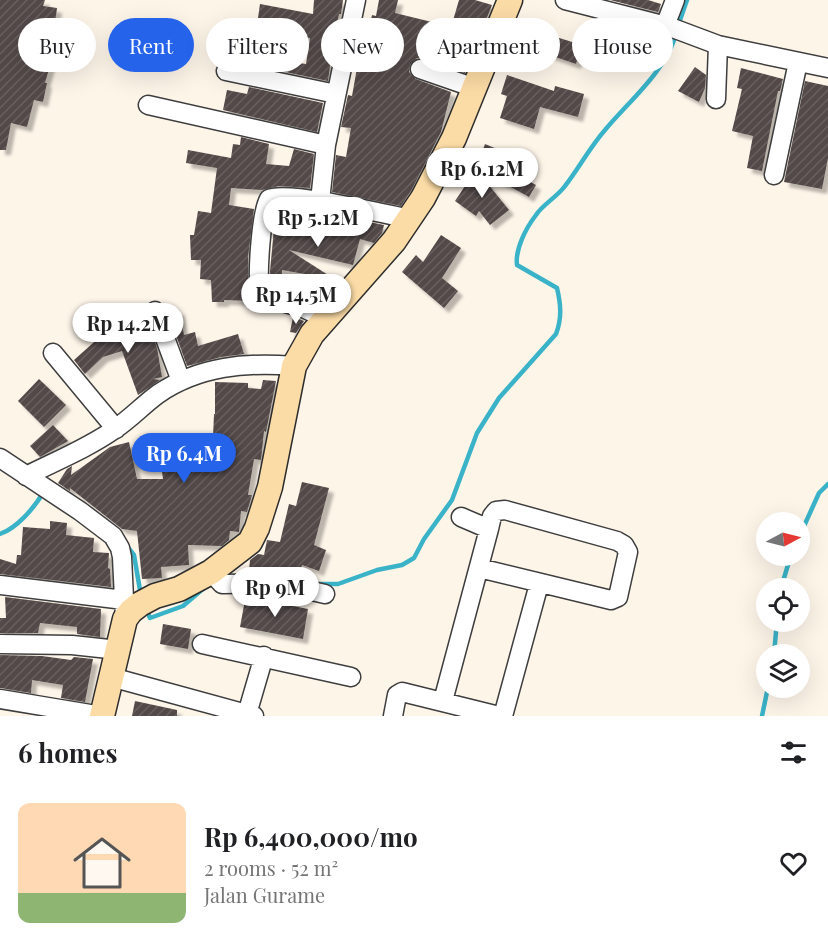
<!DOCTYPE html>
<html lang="en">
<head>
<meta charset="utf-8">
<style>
  :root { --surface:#fff; --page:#f2f2f2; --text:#202124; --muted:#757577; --line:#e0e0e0; --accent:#2563eb }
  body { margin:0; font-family:"Playfair Display",serif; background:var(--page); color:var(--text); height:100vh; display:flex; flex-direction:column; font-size:22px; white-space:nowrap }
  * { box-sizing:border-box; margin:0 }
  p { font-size:20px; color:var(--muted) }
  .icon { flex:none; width:33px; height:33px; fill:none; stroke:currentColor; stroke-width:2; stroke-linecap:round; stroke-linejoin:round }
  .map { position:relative; height:716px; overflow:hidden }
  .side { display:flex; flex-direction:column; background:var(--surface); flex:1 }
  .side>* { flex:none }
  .hud { position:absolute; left:18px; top:18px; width:792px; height:54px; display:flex; gap:12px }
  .needle { width:39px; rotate:83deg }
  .tools { position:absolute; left:756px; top:512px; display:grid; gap:12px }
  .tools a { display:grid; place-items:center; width:54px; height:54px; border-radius:50%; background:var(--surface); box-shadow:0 6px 24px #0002; font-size:30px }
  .price { position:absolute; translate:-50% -51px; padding:0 14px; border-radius:21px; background:#fff; color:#222; font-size:20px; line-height:39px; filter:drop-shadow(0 2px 3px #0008) }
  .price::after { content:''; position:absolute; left:50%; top:36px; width:18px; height:14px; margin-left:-9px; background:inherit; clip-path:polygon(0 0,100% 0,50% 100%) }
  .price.on { background:var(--accent); color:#fff }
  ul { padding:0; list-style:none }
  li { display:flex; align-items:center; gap:18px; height:150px; padding:0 18px }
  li+li { border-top:2px solid var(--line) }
  li span { display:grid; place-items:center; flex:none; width:168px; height:120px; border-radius:12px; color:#555 }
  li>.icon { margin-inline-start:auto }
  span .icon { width:72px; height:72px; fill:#fffc; stroke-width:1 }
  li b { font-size:26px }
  h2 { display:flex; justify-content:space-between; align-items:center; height:72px; padding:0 18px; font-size:26px }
  .tag { padding:0 21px; border-radius:27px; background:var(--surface); box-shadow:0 6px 24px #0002; font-size:21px; line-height:54px }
  .tag.on { background:var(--accent); color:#fff }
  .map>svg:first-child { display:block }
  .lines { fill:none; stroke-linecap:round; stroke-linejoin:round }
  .stream { stroke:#3ab3c8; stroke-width:4.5 }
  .building { fill:url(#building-hatch); filter:url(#shadow) }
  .street-casing { stroke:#3e3e3e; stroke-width:21 }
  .secondary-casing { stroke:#2d2d2d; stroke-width:27 }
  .street { stroke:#fff; stroke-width:18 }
  .secondary { stroke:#fcdca6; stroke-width:24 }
</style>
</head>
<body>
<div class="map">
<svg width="828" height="716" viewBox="0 0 828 716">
  <defs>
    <pattern id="building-hatch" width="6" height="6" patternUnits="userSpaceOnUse" patternTransform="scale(1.5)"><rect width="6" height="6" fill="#534948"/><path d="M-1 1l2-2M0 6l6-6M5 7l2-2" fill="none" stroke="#675f5e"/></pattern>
    <filter id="shadow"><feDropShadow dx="5" dy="5" stdDeviation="1.5" flood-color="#0004"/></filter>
  </defs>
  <rect width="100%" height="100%" fill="#fef5e9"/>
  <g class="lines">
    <path class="stream" d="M678 26 687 0
      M0 534C17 528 34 508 43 493
      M800 535 819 493 828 484
      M126 545 134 555 141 596
      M319 584H338L377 570 402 565 414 558 424 539 452 500 477 433 499 398 556 334C562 318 561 305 557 288L517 265C515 249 526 228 536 215 542 205 557 197 565 186 579 168 590 147 605 130 630 100 665 72 676 34
      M781 588 791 555
      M146 609 150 618 183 606 204 588
      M774 654 777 621
      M762 716 768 687"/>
  </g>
  <path class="building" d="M0 0H45L43 6 57 8 55 23 58 24 51 62 45 83H47L43 102 34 100 27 127 11 123 6 150H0Z
    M314 0H343L341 14H339L329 59H331L328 81 234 61 236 50 278 57V60L306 64 310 38 296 36 297 32 257 25 260 4 313 14Z
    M379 0H398L395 13 436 23 437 19 452 24 459 0H475L492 5 465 73 423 58H417L410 65 409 72 416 79 451 92 441 132 411 191 401 206 332 192 336 155 346 157 351 128 341 127 348 95 352 96 357 68H361L372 15 376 16Z
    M610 0H648L661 4 658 12Z
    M543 33 582 45 576 64 538 51Z
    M695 67 706 75 705 88 699 102 678 91Z
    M741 68 783 79 780 91H778L762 171 747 168 753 136 732 131 742 89 737 88Z
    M507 75 554 91 555 86 584 94 578 117 540 107 534 129 500 118 507 96 501 94Z
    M805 81 828 86V158L822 189 784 182Z
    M249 87 323 103 317 132 223 110 227 90 247 94Z
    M241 137 269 144 266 164 289 166 294 149 314 154 310 188 279 186 262 190 231 188 229 205 254 209 248 257V283L251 301 224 300V302H212L211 280 200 279 201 260H191L190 235H194L198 211 211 213 217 168 186 163 188 150 231 158 233 144 240 145Z
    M485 144 514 156 508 170 536 185 529 197 476 168Z
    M475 168 509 210 490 225 479 211 476 216 455 201 471 177Z
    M325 213 384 225 382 233 374 243 360 239 353 265 289 250 339 282 320 303 303 296 316 276 282 270 281 290 273 288 271 285 270 271 275 218 305 223 306 218 323 220Z
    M441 235 461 248 442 278 458 291 444 308 402 272 416 255 423 262Z
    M179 310 184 335 195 332 198 346 238 334 244 354 221 357 187 366 168 313Z
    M293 317 304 321 296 333 290 332Z
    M146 319 157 348 162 377 153 379 160 380 138 395 122 351 103 357 85 374 74 360 102 335 130 327 129 325Z
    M39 379 66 405 44 427 18 401Z
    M263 380 276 381 266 432 264 431 261 460 254 459 248 495H252L247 512 241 511 239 532 230 531 229 540 222 546 188 545 189 565 161 567 162 578 142 579 137 531 122 529 70 488V491L58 483 67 469 72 466 71 475 110 447 129 442 137 479H163L161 464 206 460 205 438 213 437 214 414H215V382L248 383V388L261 389Z
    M53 425 68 441 40 457 30 446Z
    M302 482 329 488 314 545 326 550 319 571 302 565 299 574 279 568 278 572 249 570 250 560 258 554 264 555 267 540 280 542 289 504 296 506Z
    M50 521 67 523 66 535 94 538 93 552 109 553 108 568 110 569 111 587 0 574V559L16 564 17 555H21L23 527 50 529Z
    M5 597 101 609 100 637 77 634V627L40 623 38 633H0V618H6Z
    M245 600 262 602 263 600 308 609 303 639 240 627Z
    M163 624 191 629 188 649 160 644Z
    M0 655 42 656 71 660 74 657 93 659 85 702 61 698 63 685 32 680 31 693 0 688Z
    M135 701 177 710V716H132Z"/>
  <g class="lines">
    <defs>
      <path id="street" d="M565 0 670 27 718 45 828 68
        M665 26 675 0
        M420 69 475 88
        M226 71 336 94
        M716 99 718 45
        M148 105 326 145
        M774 175 798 62
        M320 201 326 145 356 0
        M155 311 181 381
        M325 318 303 308 267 298 260 290C257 274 261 213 269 199 286 190 385 214 410 219
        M53 353 116 429
        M0 458 80 511 113 536 120 548 122 557 125 619
        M26 476C56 461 88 448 115 429 130 419 143 405 158 394 199 366 246 362 294 366
        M461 517 489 529
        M211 572 222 584 277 583 325 594
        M0 585 124 600
        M0 644 72 645 118 650
        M202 644 351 677
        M111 677 254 716
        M0 699 102 716
        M443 701 489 529 492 516 496 511 505 510 617 541 624 545 628 552 618 597 611 600 479 568
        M247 714 264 656
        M393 716 397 695 402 692 499 716
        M503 716 539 584"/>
      <path id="secondary" d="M102 716 125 619 131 611 140 604 155 596 179 589 211 572 250 542 257 528 270 487 294 366 312 334 394 241 423 198 454 138 510 0"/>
    </defs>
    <use href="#street" class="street-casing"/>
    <use href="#secondary" class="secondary-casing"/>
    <use href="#street" class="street"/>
    <use href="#secondary" class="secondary"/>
  </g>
</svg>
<div class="tools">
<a><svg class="needle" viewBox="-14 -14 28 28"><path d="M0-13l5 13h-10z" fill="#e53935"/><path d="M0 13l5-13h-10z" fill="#757577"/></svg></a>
<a><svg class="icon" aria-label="locate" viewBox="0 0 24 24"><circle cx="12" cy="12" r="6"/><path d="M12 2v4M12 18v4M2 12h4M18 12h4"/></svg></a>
<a><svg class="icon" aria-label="layers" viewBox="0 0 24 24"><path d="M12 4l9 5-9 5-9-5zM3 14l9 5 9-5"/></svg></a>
</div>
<b class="price" style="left:482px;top:199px">Rp 6.12M</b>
<b class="price" style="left:318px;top:248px">Rp 5.12M</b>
<b class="price" style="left:296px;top:325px">Rp 14.5M</b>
<b class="price" style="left:128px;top:354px">Rp 14.2M</b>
<b class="price on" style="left:184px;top:484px">Rp 6.4M</b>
<b class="price" style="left:275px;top:618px">Rp 9M</b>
<div class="hud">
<a class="tag">Buy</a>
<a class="tag on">Rent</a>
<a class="tag">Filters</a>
<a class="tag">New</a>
<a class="tag">Apartment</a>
<a class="tag">House</a>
</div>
</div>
<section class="side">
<h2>6 homes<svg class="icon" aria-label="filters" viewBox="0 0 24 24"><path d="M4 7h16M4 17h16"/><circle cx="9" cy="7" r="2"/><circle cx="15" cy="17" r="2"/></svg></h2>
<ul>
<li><span style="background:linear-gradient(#ffd9b3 75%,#8fb573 0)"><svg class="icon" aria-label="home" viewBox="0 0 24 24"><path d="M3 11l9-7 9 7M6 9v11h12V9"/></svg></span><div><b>Rp 6,400,000/mo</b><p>2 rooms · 52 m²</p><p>Jalan Gurame</p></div><svg class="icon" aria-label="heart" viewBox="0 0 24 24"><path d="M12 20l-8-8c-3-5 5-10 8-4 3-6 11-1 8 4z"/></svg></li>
</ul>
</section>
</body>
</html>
